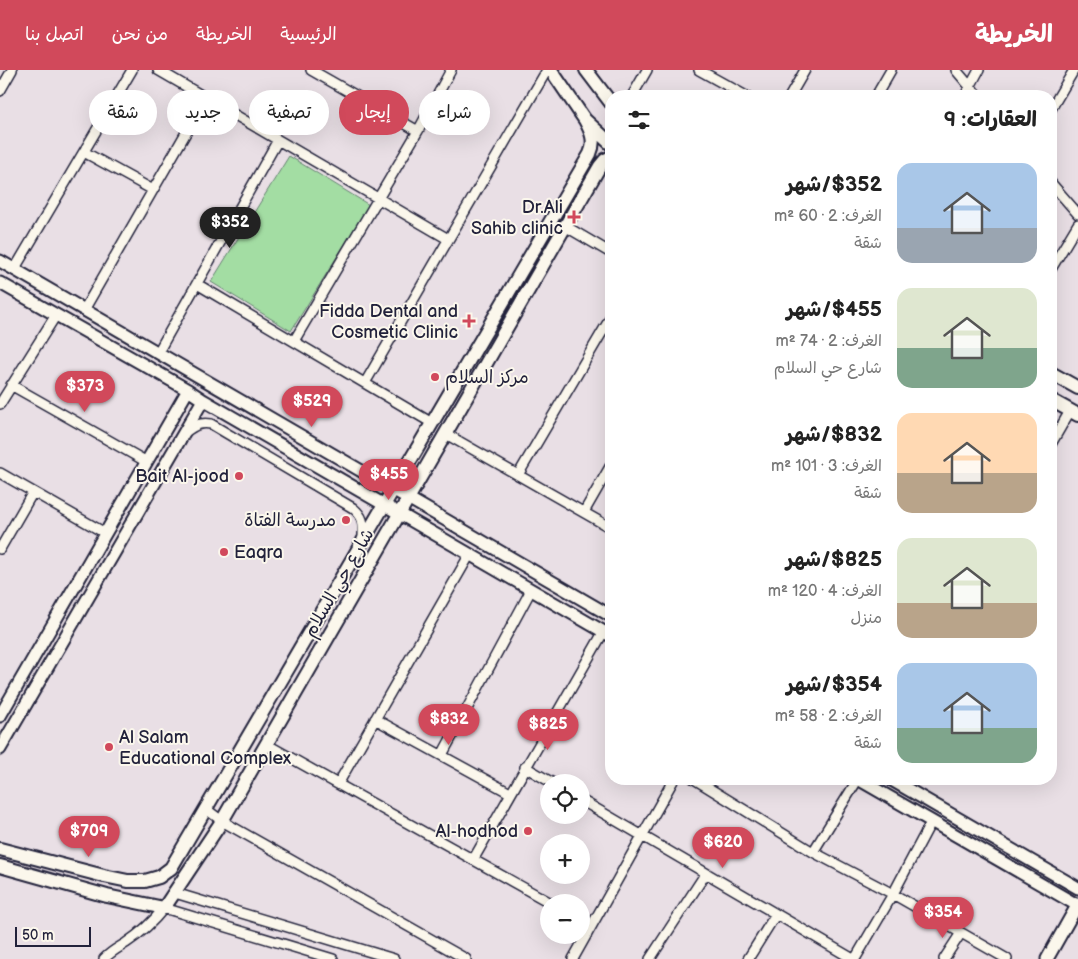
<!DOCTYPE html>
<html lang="ar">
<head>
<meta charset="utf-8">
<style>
  :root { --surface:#fff; --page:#f2f2f2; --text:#222; --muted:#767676; --accent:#d1495b }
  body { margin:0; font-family:"Balsamiq Sans","Playpen Sans Arabic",sans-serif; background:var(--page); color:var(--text); direction:rtl; height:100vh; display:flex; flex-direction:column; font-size:19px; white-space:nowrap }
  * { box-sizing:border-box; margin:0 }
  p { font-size:16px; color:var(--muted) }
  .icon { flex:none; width:28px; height:28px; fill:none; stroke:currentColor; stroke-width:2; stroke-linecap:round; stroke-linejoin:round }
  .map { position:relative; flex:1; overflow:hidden; direction:ltr }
  .drawer { position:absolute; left:605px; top:20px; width:452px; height:695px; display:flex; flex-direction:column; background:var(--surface); border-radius:20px; box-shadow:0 5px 20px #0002; direction:rtl }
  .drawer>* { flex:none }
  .top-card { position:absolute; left:15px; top:20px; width:475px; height:45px; direction:rtl; display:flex; gap:10px }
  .controls { position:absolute; left:540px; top:704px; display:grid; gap:10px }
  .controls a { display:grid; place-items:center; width:50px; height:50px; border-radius:50%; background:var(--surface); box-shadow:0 5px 20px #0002; font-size:25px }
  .scale { position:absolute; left:15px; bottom:12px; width:76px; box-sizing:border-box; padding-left:5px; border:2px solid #22223b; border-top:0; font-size:14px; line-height:18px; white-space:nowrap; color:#22223b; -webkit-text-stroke:4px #fbf7ec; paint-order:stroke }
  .price { position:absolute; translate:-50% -42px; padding:0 11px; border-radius:18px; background:var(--accent); color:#fff; font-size:16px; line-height:32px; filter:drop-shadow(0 1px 2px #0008) }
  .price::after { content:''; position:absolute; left:50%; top:30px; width:15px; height:11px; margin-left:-8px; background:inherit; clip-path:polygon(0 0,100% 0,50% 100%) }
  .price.selected { background:#222; color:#fff }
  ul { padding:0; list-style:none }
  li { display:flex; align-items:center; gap:15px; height:125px; padding:0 20px }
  li span { display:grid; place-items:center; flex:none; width:140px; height:100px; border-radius:15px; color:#555 }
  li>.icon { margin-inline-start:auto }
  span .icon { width:60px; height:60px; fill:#fffc; stroke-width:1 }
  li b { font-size:21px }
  h2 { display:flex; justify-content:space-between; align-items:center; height:60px; padding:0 20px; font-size:21px }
  .tag { padding:0 18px; border-radius:22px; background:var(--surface); box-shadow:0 5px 20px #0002; font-size:18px; line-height:45px }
  .tag.selected { background:var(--accent); color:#fff }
  header { display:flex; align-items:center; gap:30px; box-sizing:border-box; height:70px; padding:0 25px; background:var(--accent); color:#fff }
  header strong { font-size:24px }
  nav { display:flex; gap:28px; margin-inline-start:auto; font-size:18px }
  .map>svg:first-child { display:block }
  .green { fill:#a3dda3; stroke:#62806f }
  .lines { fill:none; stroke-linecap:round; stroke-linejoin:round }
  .minor-casing { stroke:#22223b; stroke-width:12 }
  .tertiary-casing { stroke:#22223b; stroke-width:15 }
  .secondary-casing { stroke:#22223b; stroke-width:16 }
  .minor { stroke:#fbf7ec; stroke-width:9 }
  .tertiary { stroke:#fbf7ec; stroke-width:11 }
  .secondary { stroke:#fbf7ec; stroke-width:12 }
  .poi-dot { fill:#d1495b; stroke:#fbf7ec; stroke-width:2 }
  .labels { text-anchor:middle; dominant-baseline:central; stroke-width:4; stroke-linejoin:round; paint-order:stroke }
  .poi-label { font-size:18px; fill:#22223b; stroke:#fbf7ec; text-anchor:end }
  .street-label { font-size:18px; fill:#22223b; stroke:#fbf7ec }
</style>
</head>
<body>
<header>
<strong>الخريطة</strong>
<nav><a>الرئيسية</a><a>الخريطة</a><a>من نحن</a><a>اتصل بنا</a></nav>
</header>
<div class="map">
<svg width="1078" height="889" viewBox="0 0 1078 889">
  <rect width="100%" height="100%" fill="#e9dfe5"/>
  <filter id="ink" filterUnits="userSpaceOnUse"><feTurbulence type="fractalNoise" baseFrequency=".02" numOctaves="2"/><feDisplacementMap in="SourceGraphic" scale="10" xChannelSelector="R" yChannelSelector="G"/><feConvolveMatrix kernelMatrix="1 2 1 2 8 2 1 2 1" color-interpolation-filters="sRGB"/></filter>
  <g filter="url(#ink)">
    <path class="green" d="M289 86 369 135 291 261 211 212Z"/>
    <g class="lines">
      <defs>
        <path id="minor" d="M158 0 448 169
          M311 0 418 61
          M699 0 746 26
          M956 0 978 26
          M0 21 12 0
          M632 26 647 0
          M790 26 805 0
          M876 26 891 0
          M965 26 979 0
          M1051 39 1074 0
          M84 82 153 120
          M1051 113 1078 144
          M565 156 611 183
          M1051 199 1078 154
          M14 200 132 0
          M197 214 432 353
          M84 240 206 28
          M294 271 418 61 451 0
          M161 277 278 70
          M365 313 547 0
          M11 315 147 392
          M0 334 56 245
          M184 363C194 356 199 352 211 354L353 438C365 448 363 454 363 469
          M446 364 611 458
          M1051 374 1070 341
          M0 403 105 463
          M518 405 611 247
          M584 442 611 395
          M0 479 33 422
          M375 649 510 723
          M266 674 549 832
          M442 685 531 520
          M525 697 551 712
          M694 709 813 782 893 824 1007 889
          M338 714 470 484
          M581 730 853 889
          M206 739 222 751 466 889
          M813 782 858 709
          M473 790 604 561
          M175 823 394 889
          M581 851 591 856
          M104 889C110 882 118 878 126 873 141 863 153 852 164 838L333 889
          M573 889 674 709
          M650 889 706 803
          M748 889 776 844
          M855 889 893 824 929 756
          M944 889 961 863"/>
        <path id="tertiary" d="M0 191 611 546
          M0 213 188 320 203 330 611 566
          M0 646 188 320
          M0 679 203 330
          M858 709 1077 835
          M890 709 1078 818
          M1047 889 1078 834"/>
        <path id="secondary" d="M551 0 585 50 611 74
          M586 0 611 33
          M1051 303 1078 318
          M1051 330 1078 345
          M0 779 104 806 128 811H145L159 807 171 798 590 84C596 71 591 61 585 50
          M0 796 107 826 164 838 222 751 600 96 605 90 611 87"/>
      </defs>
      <use href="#minor" class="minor-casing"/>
      <use href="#tertiary" class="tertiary-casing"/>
      <use href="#secondary" class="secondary-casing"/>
      <use href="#minor" class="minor"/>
      <use href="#tertiary" class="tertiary"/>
      <use href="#secondary" class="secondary"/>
    </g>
  </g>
  <g class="poi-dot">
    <path d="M571.5 139.5h5v5h5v5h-5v5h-5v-5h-5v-5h5z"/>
    <path d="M466.5 243.5h5v5h5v5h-5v5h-5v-5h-5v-5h5z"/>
    <circle cx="435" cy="307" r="5"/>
    <circle cx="239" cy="406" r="5"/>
    <circle cx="346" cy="450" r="5"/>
    <circle cx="224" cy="482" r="5"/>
    <circle cx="109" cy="677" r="5"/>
    <circle cx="528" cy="761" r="5"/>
  </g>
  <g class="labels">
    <g class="poi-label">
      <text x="563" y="137">Dr.Ali<tspan x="563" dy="21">Sahib clinic</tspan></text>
      <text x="458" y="241">Fidda Dental and<tspan x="458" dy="21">Cosmetic Clinic</tspan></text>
      <text x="445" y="307" text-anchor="start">مركز السلام</text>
      <text x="229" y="406">Bait Al-jood</text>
      <text x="336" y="450">مدرسة الفتاة</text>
      <text x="234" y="482" text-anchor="start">Eaqra</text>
      <text x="119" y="667" text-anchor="start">Al Salam<tspan x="119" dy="21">Educational Complex</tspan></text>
      <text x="518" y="761">Al-hodhod</text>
    </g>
    <g class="street-label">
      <text transform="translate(339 513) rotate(-60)">شارع حي السلام</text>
    </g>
  </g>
</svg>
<div class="controls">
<a><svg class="icon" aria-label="locate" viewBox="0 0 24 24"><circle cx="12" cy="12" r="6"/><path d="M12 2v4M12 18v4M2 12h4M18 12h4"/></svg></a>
<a>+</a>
<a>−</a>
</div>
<div class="scale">50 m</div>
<b class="price selected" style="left:230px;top:179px">$352</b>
<b class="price" style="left:85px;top:343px">$373</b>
<b class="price" style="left:312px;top:358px">$529</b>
<b class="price" style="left:389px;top:431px">$455</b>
<b class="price" style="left:449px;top:676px">$832</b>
<b class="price" style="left:548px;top:681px">$825</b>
<b class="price" style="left:89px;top:788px">$709</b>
<b class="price" style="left:723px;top:799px">$620</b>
<b class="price" style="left:943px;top:869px">$354</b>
<div class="top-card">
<a class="tag">شراء</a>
<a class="tag selected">إيجار</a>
<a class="tag">تصفية</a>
<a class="tag">جديد</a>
<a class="tag">شقة</a>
</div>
<section class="drawer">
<h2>العقارات: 9<svg class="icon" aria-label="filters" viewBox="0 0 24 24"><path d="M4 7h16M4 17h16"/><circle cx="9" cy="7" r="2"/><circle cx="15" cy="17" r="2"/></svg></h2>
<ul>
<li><span style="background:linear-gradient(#a9c7e8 65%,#9aa5b1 0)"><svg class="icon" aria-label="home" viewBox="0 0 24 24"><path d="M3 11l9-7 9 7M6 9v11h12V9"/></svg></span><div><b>$352/شهر</b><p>الغرف: 2 · 60 m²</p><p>شقة</p></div></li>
<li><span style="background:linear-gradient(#dfe7d0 60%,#7fa58c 0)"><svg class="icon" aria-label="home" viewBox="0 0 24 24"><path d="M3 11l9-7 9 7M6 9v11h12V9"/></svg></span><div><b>$455/شهر</b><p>الغرف: 2 · 74 m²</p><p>شارع حي السلام</p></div></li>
<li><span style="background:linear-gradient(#ffd9b3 60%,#b9a48a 0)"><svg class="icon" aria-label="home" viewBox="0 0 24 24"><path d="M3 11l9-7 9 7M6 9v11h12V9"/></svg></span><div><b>$832/شهر</b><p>الغرف: 3 · 101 m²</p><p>شقة</p></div></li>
<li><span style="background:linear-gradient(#dfe7d0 65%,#b9a48a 0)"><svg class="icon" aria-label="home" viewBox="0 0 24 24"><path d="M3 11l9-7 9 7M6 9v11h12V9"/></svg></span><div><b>$825/شهر</b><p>الغرف: 4 · 120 m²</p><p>منزل</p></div></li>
<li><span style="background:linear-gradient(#a9c7e8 65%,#7fa58c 0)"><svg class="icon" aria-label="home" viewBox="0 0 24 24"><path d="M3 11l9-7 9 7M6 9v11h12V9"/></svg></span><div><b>$354/شهر</b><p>الغرف: 2 · 58 m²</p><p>شقة</p></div></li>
</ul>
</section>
</div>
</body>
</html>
